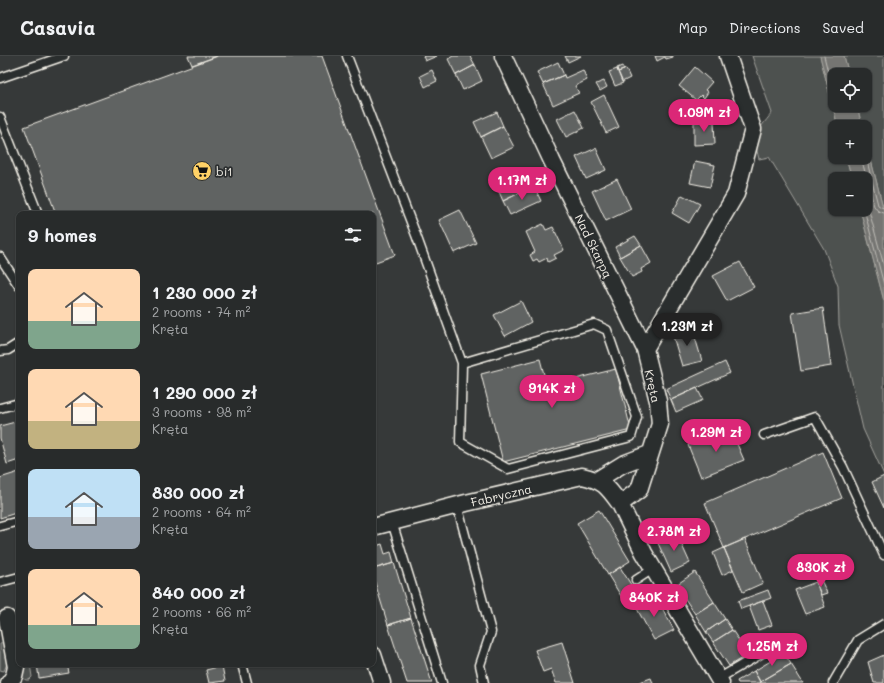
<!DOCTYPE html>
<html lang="en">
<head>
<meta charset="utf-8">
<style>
  :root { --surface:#282b2b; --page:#343737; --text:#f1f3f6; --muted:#a5a7a9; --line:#444747; --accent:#db2777 }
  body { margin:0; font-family:Mali,sans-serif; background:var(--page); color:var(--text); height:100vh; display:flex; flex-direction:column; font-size:15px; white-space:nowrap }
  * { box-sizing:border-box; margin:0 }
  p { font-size:13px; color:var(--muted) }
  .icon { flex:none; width:22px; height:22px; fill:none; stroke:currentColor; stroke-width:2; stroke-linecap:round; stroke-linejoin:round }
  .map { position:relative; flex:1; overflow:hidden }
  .panel { position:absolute; left:16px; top:155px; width:360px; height:456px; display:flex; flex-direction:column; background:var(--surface); border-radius:8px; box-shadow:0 1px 3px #0004,0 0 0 1px var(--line) }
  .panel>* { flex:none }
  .controls { position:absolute; left:828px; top:12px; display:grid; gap:8px }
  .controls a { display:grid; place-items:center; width:44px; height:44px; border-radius:8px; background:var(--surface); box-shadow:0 1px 3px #0004,0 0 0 1px var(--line); font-size:20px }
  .price { position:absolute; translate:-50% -34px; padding:0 9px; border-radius:14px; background:var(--accent); color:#fff; font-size:13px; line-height:26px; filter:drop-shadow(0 1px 2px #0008) }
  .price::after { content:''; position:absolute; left:50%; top:24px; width:12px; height:9px; margin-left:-6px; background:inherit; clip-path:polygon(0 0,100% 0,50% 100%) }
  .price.current { background:#222; color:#fff }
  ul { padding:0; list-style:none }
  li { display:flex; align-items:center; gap:12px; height:100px; padding:0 12px }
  li span { display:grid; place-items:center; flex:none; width:112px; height:80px; border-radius:8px; color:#555 }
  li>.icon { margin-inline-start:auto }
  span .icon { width:48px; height:48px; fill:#fffc; stroke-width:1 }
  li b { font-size:17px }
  h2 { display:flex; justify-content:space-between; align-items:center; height:48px; padding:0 12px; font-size:17px }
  header { display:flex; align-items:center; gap:24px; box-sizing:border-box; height:56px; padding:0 20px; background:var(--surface); border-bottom:1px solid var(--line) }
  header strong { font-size:19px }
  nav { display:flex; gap:22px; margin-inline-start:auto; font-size:14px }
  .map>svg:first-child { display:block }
  .green { fill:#4e514f; stroke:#a1a19c }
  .water { fill:#757572; stroke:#a8a7a1 }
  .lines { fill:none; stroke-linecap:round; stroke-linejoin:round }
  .shore { stroke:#c1bfb9; stroke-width:1 }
  .building { fill:#616362; stroke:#f4f1e8 }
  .service-casing { stroke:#f4f1e8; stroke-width:11 }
  .minor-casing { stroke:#f4f1e8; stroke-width:19 }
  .service { stroke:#2a2d2e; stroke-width:8 }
  .minor { stroke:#2a2d2e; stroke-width:16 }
  .labels { text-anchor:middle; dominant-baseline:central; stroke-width:3.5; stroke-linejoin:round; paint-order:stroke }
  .poi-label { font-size:12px; fill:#f4f1e8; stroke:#2a2d2e; text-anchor:start }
  .street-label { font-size:12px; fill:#f4f1e8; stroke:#2a2d2e }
</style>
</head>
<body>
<header>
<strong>Casavia</strong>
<nav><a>Map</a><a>Directions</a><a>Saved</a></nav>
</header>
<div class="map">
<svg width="884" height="627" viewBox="0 0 884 627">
  <rect width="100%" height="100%" fill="#363939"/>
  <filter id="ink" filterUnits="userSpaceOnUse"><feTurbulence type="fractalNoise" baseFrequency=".025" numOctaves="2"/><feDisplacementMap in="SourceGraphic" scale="8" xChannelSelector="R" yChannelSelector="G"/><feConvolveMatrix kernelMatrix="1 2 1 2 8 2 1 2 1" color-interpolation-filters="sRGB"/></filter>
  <g filter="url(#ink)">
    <path class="green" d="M752 0H820L838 71H835V101H846L852 123H835V153H860L884 245V419L863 373 839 269 838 230 824 193 769 101 759 103C752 78 757 76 772 57Z
      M844 0H884V155L865 81V71H862L857 49H865V19H849Z
      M6 587 8 605 4 615 0 614V588Z
      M23 608H30L32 621 29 624H26L21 621Z"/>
    <path class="water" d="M820 0H844L849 19H835V49H857L862 71H838Z
      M865 81 884 155V245L860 153H865V123H852L846 101H865Z"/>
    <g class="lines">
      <path class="shore" d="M824 0 835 44
        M865 97 878 149 881 151 884 152
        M861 101 874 150 878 155 884 157
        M865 146 868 151 884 210
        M864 153 884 229"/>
    </g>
    <path class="building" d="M188 0H217L192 9Z
      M218 0H322L395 199 373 207V158H56L24 71Z
      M423 0H437L425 5Z
      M453 0H470L475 9 456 19 448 3Z
      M565 0H581L568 6Z
      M655 0H673V1L666 3 665 1 657 5Z
      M558 6 564 19 543 28 537 16Z
      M475 9 482 25 463 34 456 19Z
      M622 10 624 14 618 16 617 12Z
      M695 11 712 26 705 34 708 36 704 42 701 39 696 44 679 30Z
      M617 13 623 27 615 30 609 16Z
      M626 13 630 22 622 26 618 16Z
      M432 14 437 25 425 31 420 20Z
      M583 14 587 24 575 30 579 37 553 49 543 28 564 19 565 22Z
      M604 25 607 31 600 35 596 28Z
      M604 39 619 71 606 77 591 46Z
      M575 54 584 72 566 81 557 63Z
      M497 56 503 70 481 81 474 66Z
      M714 65 715 88 694 89V66Z
      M503 70 514 91 491 102 481 81Z
      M596 92 606 114 586 123 576 101Z
      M695 105 715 109 710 131 690 127Z
      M529 117 534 130 503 145 497 131Z
      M617 123 631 153 606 165 592 135Z
      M534 130 541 145 510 159 503 145Z
      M682 139 700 148 689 167 672 157Z
      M460 154 476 187 454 197 439 164Z
      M543 168 546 174 553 171 564 194 554 199 556 202 548 206 547 202 539 206 537 203 533 205 530 199 535 196 526 176Z
      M635 180 641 189 620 201 615 191Z
      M641 189 651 207 641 213 642 216 632 221 620 201Z
      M740 206 754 231 727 245 713 220Z
      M521 245 531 266 505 280 494 259Z
      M823 252 831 310 801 315 792 257Z
      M692 271 702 305 682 310 672 277Z
      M540 303 547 330 616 313 631 374 503 406 481 318Z
      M725 306 730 317 671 344 666 333Z
      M697 332 703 344 676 356 671 344Z
      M19 365V404L7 408 0 382V370Z
      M730 372 744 404 701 421 688 389Z
      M823 396 842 442 724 492 705 447Z
      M19 416V456L0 462V422Z
      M884 420V452L872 426Z
      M599 454 630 505 608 519 577 467Z
      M676 476 690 507 671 516 657 485Z
      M745 483 763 527 743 536 724 492Z
      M382 488 385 498 391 496 394 507 373 513V491Z
      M724 492 733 514 722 519 713 497Z
      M394 507 411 562 388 569 373 520V513Z
      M620 511 633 532 621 540 608 519Z
      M695 516 714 546 695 558 676 529Z
      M821 524 827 537 821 539 816 526Z
      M816 526 825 551 805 558 795 534Z
      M768 534 771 542 741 553 738 545Z
      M655 539 674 574 654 584 635 549Z
      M763 545 772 569 758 574 749 550Z
      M714 546 725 563 706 576 695 558Z
      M411 562 432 627H407L388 569Z
      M725 563 732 574 713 586 706 576Z
      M732 574 748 598 729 610 713 586Z
      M562 586 575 627H556L551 613 543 616 535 594Z
      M784 597 791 608 760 626 754 615Z
      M884 599V627H874L868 606Z
      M37 608H67L69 617 39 622Z
      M791 608 803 627H761L760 626Z
      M222 610 225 625 209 627 206 614Z
      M754 615 761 627H738L737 625Z
      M651 622 653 627H637Z"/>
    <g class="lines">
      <defs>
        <path id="service" d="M347 0 416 179 462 307 460 386 508 413 631 381 637 361 607 274 594 268 462 307
          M0 22 64 0
          M0 61 38 158
          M0 201 19 230
          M0 295 8 294 19 287
          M0 352 19 347
          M764 379 815 361 843 411 884 499
          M457 449 491 576 480 609 484 627
          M392 466 442 627
          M0 470 19 465
          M636 524 653 513
          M0 526 19 521
          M242 608 247 627
          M718 623 764 596
          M833 627 858 584 884 568"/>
        <path id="minor" d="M503 0 552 105 645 293
          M597 424 623 408 649 398
          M373 471 466 447 582 420C604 425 607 430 620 448
          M7 562 16 611 14 620 9 627
          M373 599 382 627
          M721 627 644 497 620 448 639 434 660 368 658 345 645 293 736 138 753 73 728 0"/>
      </defs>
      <use href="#service" class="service-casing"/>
      <use href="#minor" class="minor-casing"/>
      <use href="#service" class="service"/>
      <use href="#minor" class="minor"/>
    </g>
  </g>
  <defs>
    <symbol id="supermarket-disc" viewBox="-11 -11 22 22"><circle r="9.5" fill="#ffd166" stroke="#2a2d2e"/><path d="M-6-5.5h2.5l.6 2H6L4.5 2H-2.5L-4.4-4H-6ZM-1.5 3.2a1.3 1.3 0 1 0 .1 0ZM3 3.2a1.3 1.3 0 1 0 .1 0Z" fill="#111"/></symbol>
  </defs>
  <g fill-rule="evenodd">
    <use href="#supermarket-disc" x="191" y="104" width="22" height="22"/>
  </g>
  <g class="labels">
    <g class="poi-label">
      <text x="216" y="115">bi1</text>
    </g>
    <g class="street-label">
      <text transform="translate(594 190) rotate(64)">Nad Skarpą</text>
      <text transform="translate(653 330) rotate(77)">Kręta</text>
      <text transform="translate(501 439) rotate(-13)">Fabryczna</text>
    </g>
  </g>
</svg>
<div class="controls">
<a><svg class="icon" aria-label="locate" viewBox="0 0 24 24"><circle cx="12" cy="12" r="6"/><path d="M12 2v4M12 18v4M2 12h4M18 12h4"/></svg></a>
<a>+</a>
<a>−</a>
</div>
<b class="price" style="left:704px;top:77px">1.09M zł</b>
<b class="price" style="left:522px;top:145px">1.17M zł</b>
<b class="price current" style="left:687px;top:291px">1.23M zł</b>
<b class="price" style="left:552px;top:353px">914K zł</b>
<b class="price" style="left:716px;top:397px">1.29M zł</b>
<b class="price" style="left:674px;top:496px">2.78M zł</b>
<b class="price" style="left:821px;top:532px">830K zł</b>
<b class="price" style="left:654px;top:562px">840K zł</b>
<b class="price" style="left:772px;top:611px">1.25M zł</b>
<section class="panel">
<h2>9 homes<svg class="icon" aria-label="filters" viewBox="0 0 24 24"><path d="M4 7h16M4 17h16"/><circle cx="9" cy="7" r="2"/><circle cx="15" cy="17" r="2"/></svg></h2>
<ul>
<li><span style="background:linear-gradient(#ffd9b3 65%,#7fa58c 0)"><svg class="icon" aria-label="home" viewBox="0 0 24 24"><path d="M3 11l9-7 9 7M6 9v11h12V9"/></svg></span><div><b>1 230 000 zł</b><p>2 rooms · 74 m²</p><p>Kręta</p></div></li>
<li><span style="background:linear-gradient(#ffd9b3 65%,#c2b280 0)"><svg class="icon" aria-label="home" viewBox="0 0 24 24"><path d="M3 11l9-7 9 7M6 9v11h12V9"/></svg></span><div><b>1 290 000 zł</b><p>3 rooms · 98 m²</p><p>Kręta</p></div></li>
<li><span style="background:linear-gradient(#bfe0f5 60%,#9aa5b1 0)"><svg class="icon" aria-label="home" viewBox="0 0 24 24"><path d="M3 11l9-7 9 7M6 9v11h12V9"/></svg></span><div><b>830 000 zł</b><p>2 rooms · 64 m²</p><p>Kręta</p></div></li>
<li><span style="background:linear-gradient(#ffd9b3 70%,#7fa58c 0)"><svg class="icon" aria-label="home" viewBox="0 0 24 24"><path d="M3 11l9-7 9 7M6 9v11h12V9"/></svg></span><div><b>840 000 zł</b><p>2 rooms · 66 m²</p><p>Kręta</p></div></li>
</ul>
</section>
</div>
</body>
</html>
